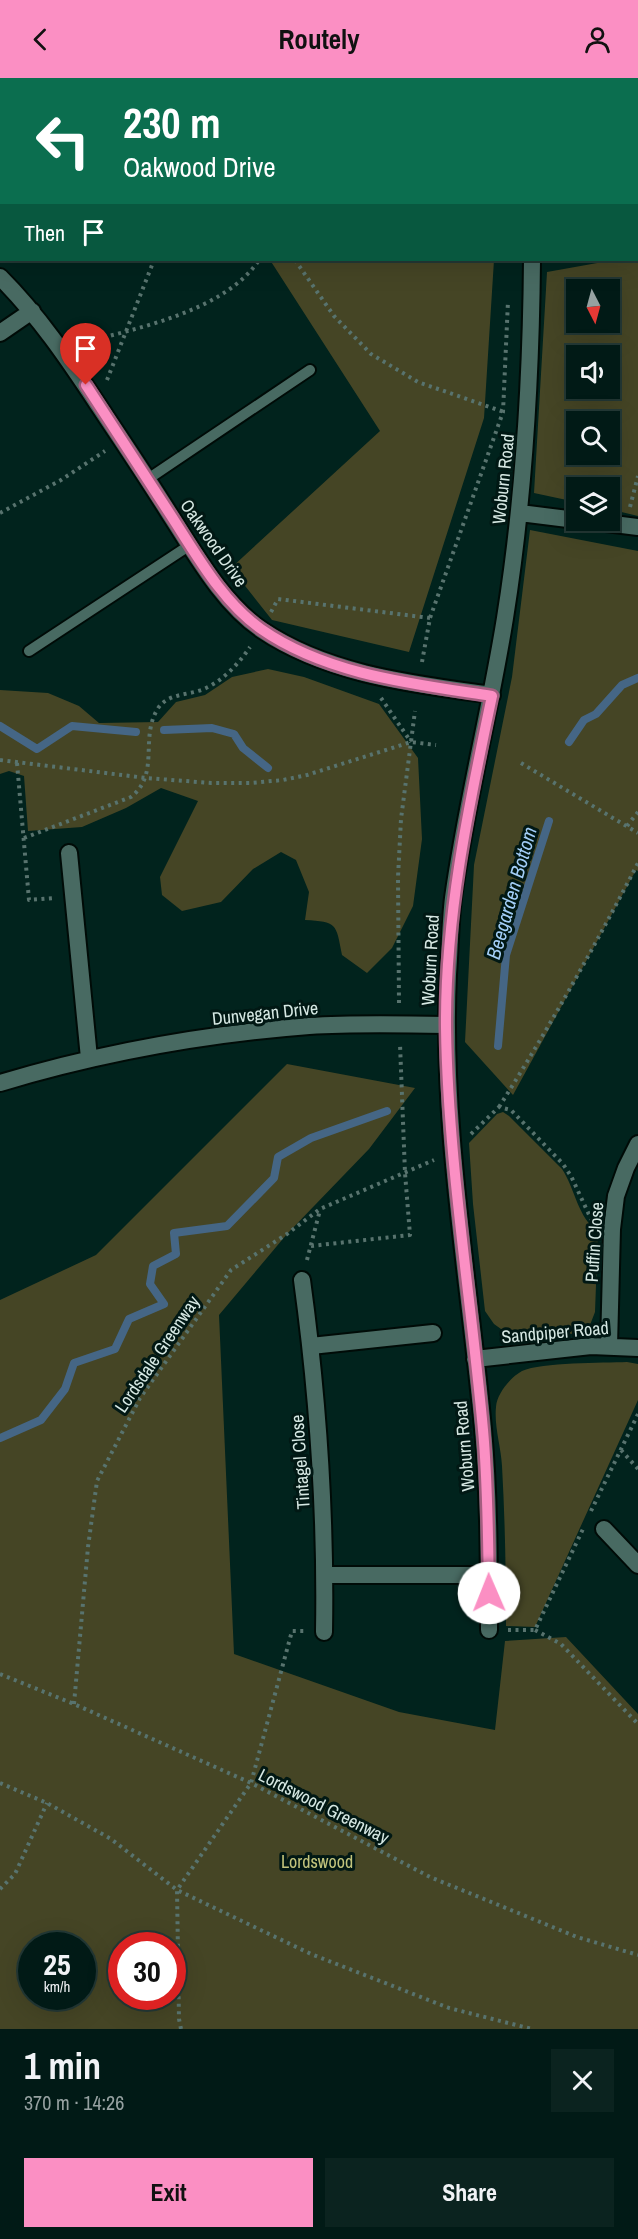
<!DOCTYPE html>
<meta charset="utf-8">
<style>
:root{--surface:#011a16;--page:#0b231f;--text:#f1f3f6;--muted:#96a1a1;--line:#233835;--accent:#fb8fc3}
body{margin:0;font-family:"Archivo Narrow",sans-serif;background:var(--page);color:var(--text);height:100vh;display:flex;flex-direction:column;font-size:22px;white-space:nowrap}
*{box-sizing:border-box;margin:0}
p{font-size:20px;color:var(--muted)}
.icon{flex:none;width:33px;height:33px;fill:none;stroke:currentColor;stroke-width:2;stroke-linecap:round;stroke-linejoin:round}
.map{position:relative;height:1951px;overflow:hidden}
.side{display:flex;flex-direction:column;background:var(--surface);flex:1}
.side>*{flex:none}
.banner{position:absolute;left:0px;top:0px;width:639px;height:183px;box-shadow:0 6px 24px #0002,0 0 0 2px var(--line);background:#0b6e4f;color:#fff;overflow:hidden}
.needle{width:39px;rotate:174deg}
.controls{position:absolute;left:566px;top:201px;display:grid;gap:12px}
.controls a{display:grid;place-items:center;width:54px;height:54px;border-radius:0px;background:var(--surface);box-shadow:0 6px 24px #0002,0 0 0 2px var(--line);font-size:30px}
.speed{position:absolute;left:18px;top:1854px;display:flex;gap:12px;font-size:30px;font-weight:700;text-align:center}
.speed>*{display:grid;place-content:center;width:78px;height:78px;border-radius:50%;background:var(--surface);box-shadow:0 6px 24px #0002,0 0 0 2px var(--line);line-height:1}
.speed small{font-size:15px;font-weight:400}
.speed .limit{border:9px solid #d22;background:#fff;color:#111}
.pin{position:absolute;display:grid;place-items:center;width:51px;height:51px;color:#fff;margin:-62px -26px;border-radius:50% 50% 50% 0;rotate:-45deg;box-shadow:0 0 6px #0007}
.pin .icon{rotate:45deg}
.me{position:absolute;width:66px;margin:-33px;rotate:359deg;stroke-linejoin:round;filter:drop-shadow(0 0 4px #0008)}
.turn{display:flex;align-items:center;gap:21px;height:126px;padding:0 24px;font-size:27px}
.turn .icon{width:78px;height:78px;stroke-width:2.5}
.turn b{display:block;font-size:42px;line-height:51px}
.then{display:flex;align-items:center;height:57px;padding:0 24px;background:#0003;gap:12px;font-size:22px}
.round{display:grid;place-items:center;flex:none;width:63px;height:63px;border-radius:0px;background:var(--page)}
.summary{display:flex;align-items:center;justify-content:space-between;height:102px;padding:0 24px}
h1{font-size:36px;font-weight:700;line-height:45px}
.primary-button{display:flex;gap:12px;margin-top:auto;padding:12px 24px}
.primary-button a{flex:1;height:69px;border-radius:0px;background:var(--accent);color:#111;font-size:24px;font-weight:700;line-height:69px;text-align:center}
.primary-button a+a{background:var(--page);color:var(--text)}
header{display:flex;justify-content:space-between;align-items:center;height:78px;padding:0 24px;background:var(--accent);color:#111;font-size:27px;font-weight:700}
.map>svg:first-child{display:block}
.green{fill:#454525;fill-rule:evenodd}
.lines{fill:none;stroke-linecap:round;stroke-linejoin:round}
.stream{stroke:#456685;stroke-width:8}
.service-casing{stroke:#000b07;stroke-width:14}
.minor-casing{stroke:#000b07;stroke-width:20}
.path{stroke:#58736e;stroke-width:4;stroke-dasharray:3 4.5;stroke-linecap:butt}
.service{stroke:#486a62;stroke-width:10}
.minor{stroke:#486a62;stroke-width:16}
.route-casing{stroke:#a35d7f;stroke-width:15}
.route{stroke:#fb8fc3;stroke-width:10}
.labels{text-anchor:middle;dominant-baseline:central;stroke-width:6;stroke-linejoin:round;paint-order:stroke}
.street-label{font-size:18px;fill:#d6e8e3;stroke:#011814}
.park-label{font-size:18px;fill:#c2c47c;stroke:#011814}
.water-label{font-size:20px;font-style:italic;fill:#a3cef7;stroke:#011814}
</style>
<header><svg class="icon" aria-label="back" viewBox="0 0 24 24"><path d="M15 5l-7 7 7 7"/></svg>Routely<svg class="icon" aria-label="person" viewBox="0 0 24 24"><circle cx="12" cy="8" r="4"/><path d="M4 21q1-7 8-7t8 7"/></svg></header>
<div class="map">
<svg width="638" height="1951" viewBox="0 0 638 1951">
<rect width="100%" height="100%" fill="#01231d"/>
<!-- green -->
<path class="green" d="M116 0H278L280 1 119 2Z
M638 177V438L609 431V410H576V424L534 415 547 194 614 182H638ZM576 212H609V244H576ZM576 278H609V310H576ZM576 344H609V376H576Z
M270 182H494L484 340 409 574 272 542 231 490 380 353Z
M530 452 638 473V793L636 792 513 1017 465 964 474 787 512 599Z
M268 591 304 599 379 626 418 680 422 761 413 828 392 870 367 895 342 877C336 845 337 844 305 842L309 814 296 782 281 774 253 791 221 824 182 833 162 817 160 799 198 723 161 710 126 730 82 749 28 753 24 698 9 693 0 696V612L48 615 79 628 99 645 158 644 176 624 205 617 232 599Z
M287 986 415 1010 369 1071 287 1156 219 1237 234 1576 399 1634 495 1652 505 1563 566 1559 638 1636V1951H0V1222L96 1177ZM32 1868H82V1918H32ZM122 1868H172V1918H122Z
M503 1034 509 1038 562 1091C575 1110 578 1141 598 1153L595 1234 590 1247 579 1255 525 1261 508 1256 494 1246 485 1233 473 1126 469 1065 497 1036Z
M627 1284 638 1286V1322L535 1549 506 1548C506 1495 505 1441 502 1388 501 1369 494 1348 496 1329 497 1315 511 1299 522 1293 542 1284 603 1285 627 1284Z"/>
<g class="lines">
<!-- stream -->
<path class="stream" d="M0 648 37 671 72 648 136 654
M164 652 212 650 234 656 243 670 268 690
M569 664 584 642 596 636 622 607 638 600
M498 968 506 877 549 743
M0 1360 41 1342 65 1311 74 1285 115 1271 129 1241 164 1226 150 1206 153 1188 176 1176 174 1155 227 1148 274 1100 278 1079 311 1060 387 1033"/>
<defs>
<path id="service" d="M0 176 2 174
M148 401 310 292
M29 573 190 467"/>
<path id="minor" d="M536 2V0
M0 199C38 237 68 281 97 325 121 361 146 398 169 435 195 475 222 525 262 552 329 597 414 606 492 617
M0 255 32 233
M520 435 576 442
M582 442 638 449
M69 775 89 980
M0 1005C100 975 205 956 309 948 354 945 401 946 446 947
M302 1202C318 1319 326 1436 324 1554
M311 1268 433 1255
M609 1268 612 1151 616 1118 626 1090 638 1066
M475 1281 591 1268 638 1270
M604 1451 638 1487
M325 1497H489
M489 1552C489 1485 489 1418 483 1351 469 1200 441 1048 448 896 450 871 450 845 453 820 466 726 490 634 505 540 524 421 531 302 532 182"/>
</defs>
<!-- service casing -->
<use href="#service" class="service-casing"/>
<!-- minor casing -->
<use href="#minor" class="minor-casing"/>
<!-- path -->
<path class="path" d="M132 0 134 2
M295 182 334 238 371 276 418 304 504 334
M82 265C138 250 225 233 259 182
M107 302 154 182
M630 429 638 398
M0 435 61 402 105 373
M271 534 278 521 430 540
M422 584 430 540 503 334 508 223
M381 620 411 664
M0 682 146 700 211 705H251L283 702 307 697 411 664 436 667
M17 685 29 822 54 820
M521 685 638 755
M627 748 638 734
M24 760 131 719C160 696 140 661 157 632 167 614 190 618 206 610 225 601 239 585 250 569
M399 925 398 799 401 741 415 633
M499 1029C549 950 595 868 638 785
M471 1056 499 1029 511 1032 563 1086 571 1098 592 1143
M311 1168 410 1157 405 1095 400 966
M307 1182 320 1132
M621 1372 638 1391
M591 1433 638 1336
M508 1552H535L583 1451
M535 1552 561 1566 638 1646
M0 1596 74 1626 251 1705 430 1799 577 1859 638 1877
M74 1626 88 1469 97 1403 140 1320 231 1192 287 1156 320 1131 434 1082
M0 1705 47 1725 111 1761 177 1812 311 1876 449 1930 532 1951
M0 1811 15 1796 47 1725
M181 1951 179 1941 177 1812 251 1705 292 1553H305"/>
<!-- service -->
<use href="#service" class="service"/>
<!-- minor -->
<use href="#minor" class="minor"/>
</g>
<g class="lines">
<defs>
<path id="route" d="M86 307C113 349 141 391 168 433 195 474 221 523 261 551 327 597 414 606 492 618 469 727 445 837 446 950 448 1084 471 1218 483 1352 488 1406 488 1461 489 1515"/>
</defs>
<!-- route casing -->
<use href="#route" class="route-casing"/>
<!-- route -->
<use href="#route" class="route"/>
</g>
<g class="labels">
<!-- street labels -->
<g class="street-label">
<text transform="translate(503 401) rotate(-84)">Woburn Road</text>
<text transform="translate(214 465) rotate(55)">Oakwood Drive</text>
<text transform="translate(430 882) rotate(-87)">Woburn Road</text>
<text transform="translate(265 935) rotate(-6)">Dunvegan Drive</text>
<text transform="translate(594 1164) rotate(-86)">Puffin Close</text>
<text transform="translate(555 1254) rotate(-5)">Sandpiper Road</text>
<text transform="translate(157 1276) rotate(-56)">Lordsdale Greenway</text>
<text transform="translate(464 1368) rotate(-95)">Woburn Road</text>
<text transform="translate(300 1384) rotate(-94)">Tintagel Close</text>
<text transform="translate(324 1728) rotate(27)">Lordswood Greenway</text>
</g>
<!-- park labels -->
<g class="park-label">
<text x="317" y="1783">Lordswood</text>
</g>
<!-- water labels -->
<g class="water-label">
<text transform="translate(511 815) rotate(-74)">Beegarden Bottom</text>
</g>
</g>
</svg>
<div class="controls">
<a><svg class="needle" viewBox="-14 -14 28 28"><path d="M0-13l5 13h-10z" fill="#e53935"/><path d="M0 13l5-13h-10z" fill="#96a1a1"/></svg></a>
<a><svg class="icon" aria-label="sound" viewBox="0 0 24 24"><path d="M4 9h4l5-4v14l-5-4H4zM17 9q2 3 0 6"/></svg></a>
<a><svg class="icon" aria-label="search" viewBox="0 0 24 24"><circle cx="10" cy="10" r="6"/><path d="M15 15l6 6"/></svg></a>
<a><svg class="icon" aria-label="layers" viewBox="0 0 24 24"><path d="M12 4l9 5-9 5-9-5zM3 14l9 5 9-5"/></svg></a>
</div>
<div class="speed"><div>25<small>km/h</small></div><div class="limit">30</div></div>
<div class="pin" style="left:86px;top:307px;background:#d93025"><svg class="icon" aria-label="arrive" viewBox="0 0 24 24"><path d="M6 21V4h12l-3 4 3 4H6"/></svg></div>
<svg class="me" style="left:489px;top:1515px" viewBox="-20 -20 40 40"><circle r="19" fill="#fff"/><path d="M0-13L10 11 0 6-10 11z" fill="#fb8fc3"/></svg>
<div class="banner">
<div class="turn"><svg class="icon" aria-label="left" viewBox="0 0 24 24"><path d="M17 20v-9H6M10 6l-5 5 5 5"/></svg><div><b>230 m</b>Oakwood Drive</div></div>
<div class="then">Then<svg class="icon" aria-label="arrive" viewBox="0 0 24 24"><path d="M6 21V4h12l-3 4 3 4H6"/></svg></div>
</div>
</div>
<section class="side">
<div class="summary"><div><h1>1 min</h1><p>370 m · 14:26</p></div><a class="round"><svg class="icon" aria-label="close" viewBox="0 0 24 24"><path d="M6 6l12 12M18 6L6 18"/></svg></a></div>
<div class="primary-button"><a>Exit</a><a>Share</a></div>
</section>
